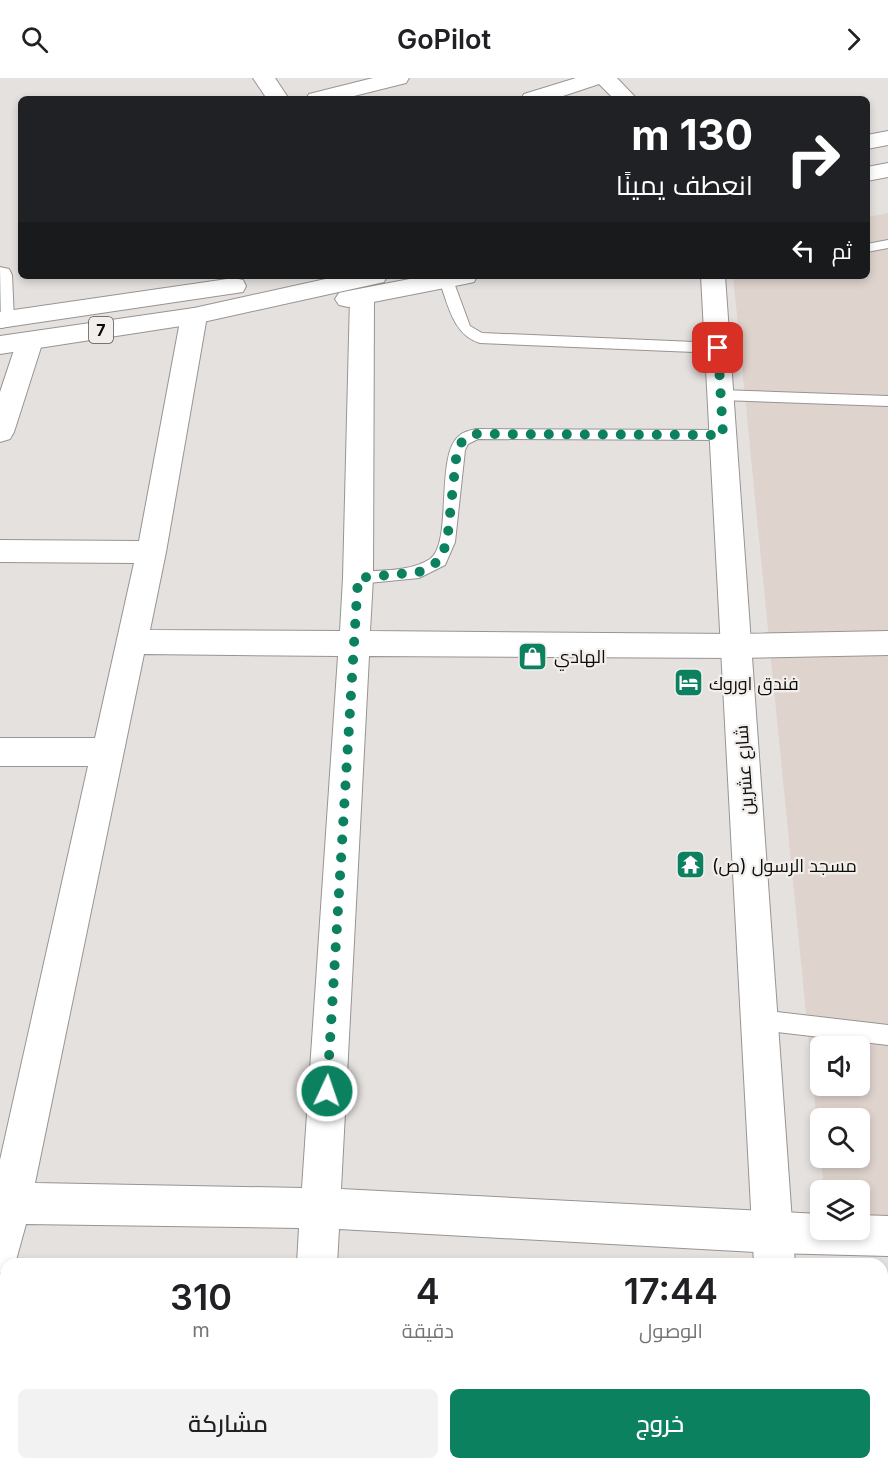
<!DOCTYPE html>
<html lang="ar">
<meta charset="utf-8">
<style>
:root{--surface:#fff;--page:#f2f2f2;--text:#202124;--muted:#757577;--accent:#0c8160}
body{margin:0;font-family:Inter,Cairo,sans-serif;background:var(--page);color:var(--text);direction:rtl;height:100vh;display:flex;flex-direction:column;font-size:22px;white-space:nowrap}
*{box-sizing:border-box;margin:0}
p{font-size:20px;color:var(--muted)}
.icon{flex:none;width:33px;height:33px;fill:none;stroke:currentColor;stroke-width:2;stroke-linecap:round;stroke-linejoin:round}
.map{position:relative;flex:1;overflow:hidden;direction:ltr}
.drawer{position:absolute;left:0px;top:1180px;width:888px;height:212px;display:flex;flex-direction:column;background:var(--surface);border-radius:18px 18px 0 0;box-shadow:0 3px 9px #0003;direction:rtl}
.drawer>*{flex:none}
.top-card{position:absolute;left:18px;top:18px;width:852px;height:183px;border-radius:9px;box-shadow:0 3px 9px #0003;direction:rtl;background:#202124;color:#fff;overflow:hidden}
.tools{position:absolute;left:810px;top:958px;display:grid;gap:12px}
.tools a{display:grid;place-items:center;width:60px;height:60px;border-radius:9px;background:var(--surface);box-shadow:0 3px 9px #0003;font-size:30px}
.pin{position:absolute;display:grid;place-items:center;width:51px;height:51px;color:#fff;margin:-26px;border-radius:12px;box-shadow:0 3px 9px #0006}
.me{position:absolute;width:66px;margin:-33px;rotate:3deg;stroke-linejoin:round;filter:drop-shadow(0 0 4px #0008)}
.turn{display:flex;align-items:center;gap:21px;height:126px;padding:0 18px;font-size:27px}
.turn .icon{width:78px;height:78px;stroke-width:2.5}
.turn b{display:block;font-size:42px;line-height:51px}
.then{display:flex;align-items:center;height:57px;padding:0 18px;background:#0003;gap:12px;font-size:22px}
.eta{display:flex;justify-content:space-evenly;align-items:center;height:102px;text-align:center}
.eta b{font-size:36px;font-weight:600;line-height:42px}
.primary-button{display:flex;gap:12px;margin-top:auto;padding:12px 18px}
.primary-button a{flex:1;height:69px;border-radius:9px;background:var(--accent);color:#fff;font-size:24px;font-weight:600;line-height:69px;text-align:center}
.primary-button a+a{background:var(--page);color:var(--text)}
header{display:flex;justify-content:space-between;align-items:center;height:78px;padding:0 18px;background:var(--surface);font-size:27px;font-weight:600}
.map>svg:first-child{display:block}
.built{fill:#dfd3cd;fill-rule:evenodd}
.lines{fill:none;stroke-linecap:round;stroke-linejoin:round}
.lane-casing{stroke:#989492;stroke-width:2}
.street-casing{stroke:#989492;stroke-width:2}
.secondary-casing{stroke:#989492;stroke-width:2}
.highway-casing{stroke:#989492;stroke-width:2}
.lane{fill:#fff;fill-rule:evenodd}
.street{fill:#fff;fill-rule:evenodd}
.secondary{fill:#fff;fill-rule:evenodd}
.highway{fill:#fff;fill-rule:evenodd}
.route{stroke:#0c8160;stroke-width:10;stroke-dasharray:0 18}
.labels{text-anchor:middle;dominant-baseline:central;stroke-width:4.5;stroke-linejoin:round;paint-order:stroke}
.shield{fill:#f2eeec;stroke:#52504e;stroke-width:1.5}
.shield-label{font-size:16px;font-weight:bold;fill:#0d0c0b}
.poi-label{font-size:18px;fill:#0d0c0b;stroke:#f2eeec;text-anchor:start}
.street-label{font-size:18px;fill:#0d0c0b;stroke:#f2eeec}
</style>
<header><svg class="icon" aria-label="forward" viewBox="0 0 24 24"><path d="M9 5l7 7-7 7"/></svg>GoPilot<svg class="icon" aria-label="search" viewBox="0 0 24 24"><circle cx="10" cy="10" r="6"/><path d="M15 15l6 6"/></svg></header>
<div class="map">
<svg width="888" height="1391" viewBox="0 0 888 1391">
<rect width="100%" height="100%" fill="#e5e1df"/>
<!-- built -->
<path class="built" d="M888 135V1158L860 1152V1113H824L821 1080H860V1041H820V1076L733 198H867V139ZM820 969H860V1008H820Z"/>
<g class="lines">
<defs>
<path id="lane" d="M888 162V170L867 174V166Z
M447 198 453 202 470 248 482 255 718 265 725 270 718 275 480 265C453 257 448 226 439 202L441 199Z
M720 312 888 318V328L720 322 713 317Z
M476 351 723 352 730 357 723 362 478 361 468 366 465 372 455 464 445 487 419 500 358 506 352 504 350 500 352 496 358 494C381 492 410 494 430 481 453 465 435 376 459 358 463 354 471 352 476 351Z
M760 932 888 947V967L760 952 753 949 750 942 753 935Z"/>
<path id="street" d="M253 0H275L289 21H267Z
M373 0H409L406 5 342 21H306L309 16Z
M576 0H617L637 21H614L599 6 554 21H521L524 16Z
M0 189 9 191 12 197 14 242 10 248 1 250Z
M362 211 371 213 374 219 373 500 370 553 736 556 888 553V577L736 580 369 578 341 1111 820 1136V1152H860V1137L888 1138V1178L773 1175 339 1151 337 1186H297L299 1150 26 1146 15 1186H6V1192L0 1195V1082L88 688H0V660H95L134 485 0 484V462L139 463 181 238 185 232 194 230 203 232 207 238 166 474 150 552 340 553 343 500 350 219 353 213ZM144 576 338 578 302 1110 35 1105Z
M30 254 39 257 43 263 14 354 10 361 0 364V314L17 263 21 257Z
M284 1386H328L327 1391H283Z"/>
<path id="secondary" d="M701 198H725L795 1186H754Z
M766 1386H810V1391H766Z"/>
<path id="highway" d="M888 53V67L867 71V57Z
M888 85V99L867 103V89Z
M339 198H387L384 204 375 206 194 246 0 276V258L194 230Z
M425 198H477L474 204 465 206 348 229 339 227 335 221 339 215 348 213Z
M234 200 243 202 246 208 243 214 0 250V234Z"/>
</defs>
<!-- lane casing -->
<use href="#lane" class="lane-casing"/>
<!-- street casing -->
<use href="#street" class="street-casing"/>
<!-- secondary casing -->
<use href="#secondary" class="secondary-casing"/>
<!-- highway casing -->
<use href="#highway" class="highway-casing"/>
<!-- lane -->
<use href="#lane" class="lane"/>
<!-- street -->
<use href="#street" class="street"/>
<!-- secondary -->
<use href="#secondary" class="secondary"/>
<!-- highway -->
<use href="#highway" class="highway"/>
</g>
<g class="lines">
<!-- route -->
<path class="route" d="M327 1013 358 500 419 494 439 483 447 464 457 372 463 362 476 356 723 357 718 270"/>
</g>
<!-- icons -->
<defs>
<symbol id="shop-square" viewBox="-11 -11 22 22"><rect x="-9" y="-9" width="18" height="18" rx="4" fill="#0c8160" stroke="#f2eeec"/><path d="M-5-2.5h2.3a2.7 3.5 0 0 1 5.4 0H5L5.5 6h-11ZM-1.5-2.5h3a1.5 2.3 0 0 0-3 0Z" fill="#fff"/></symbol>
<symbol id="hotel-square" viewBox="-11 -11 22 22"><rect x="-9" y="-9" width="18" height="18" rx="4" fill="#0c8160" stroke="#f2eeec"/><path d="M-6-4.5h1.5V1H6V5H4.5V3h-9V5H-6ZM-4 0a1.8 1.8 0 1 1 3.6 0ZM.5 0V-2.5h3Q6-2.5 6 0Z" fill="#fff"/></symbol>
<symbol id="temple-square" viewBox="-11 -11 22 22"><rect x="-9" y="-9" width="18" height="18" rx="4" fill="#0c8160" stroke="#f2eeec"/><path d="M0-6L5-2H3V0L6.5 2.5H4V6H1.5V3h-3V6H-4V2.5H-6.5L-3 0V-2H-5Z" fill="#fff"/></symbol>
</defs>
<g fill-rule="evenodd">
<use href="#shop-square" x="516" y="562" width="33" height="33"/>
<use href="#hotel-square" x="672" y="588" width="33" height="33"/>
<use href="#temple-square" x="674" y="770" width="33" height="33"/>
</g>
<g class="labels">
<!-- shield labels -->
<rect class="shield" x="89" y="239" width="24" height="26" rx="4.5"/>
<g class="shield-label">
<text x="101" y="252">7</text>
</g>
<!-- poi labels -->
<g class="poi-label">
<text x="554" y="578">الهادي</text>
<text x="709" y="605">فندق اوروك</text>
<text x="712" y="787">مسجد الرسول (ص)</text>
</g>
<!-- street labels -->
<g class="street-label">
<text transform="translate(744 692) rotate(-94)">شارع عشرين</text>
</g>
</g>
</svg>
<div class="tools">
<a><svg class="icon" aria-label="sound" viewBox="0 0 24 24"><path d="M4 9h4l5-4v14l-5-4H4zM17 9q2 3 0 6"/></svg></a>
<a><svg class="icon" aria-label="search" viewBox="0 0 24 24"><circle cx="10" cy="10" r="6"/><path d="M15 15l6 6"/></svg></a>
<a><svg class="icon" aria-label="layers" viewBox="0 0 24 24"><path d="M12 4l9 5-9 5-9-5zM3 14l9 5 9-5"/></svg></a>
</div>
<div class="pin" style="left:718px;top:270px;background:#d93025"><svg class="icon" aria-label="arrive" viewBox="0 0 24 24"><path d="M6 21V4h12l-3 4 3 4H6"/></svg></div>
<svg class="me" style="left:327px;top:1013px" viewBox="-20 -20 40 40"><circle r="17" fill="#0c8160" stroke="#fff" stroke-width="3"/><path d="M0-11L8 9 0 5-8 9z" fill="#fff"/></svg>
<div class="top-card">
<div class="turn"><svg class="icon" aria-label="right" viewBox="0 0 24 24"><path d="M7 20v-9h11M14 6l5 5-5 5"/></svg><div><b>130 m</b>انعطف يمينًا</div></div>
<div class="then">ثم<svg class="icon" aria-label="left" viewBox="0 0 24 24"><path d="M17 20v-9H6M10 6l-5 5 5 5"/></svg></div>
</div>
<section class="drawer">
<div class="eta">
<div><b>17:44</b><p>الوصول</p></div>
<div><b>4</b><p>دقيقة</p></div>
<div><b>310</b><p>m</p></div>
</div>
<div class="primary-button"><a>خروج</a><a>مشاركة</a></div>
</section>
</div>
